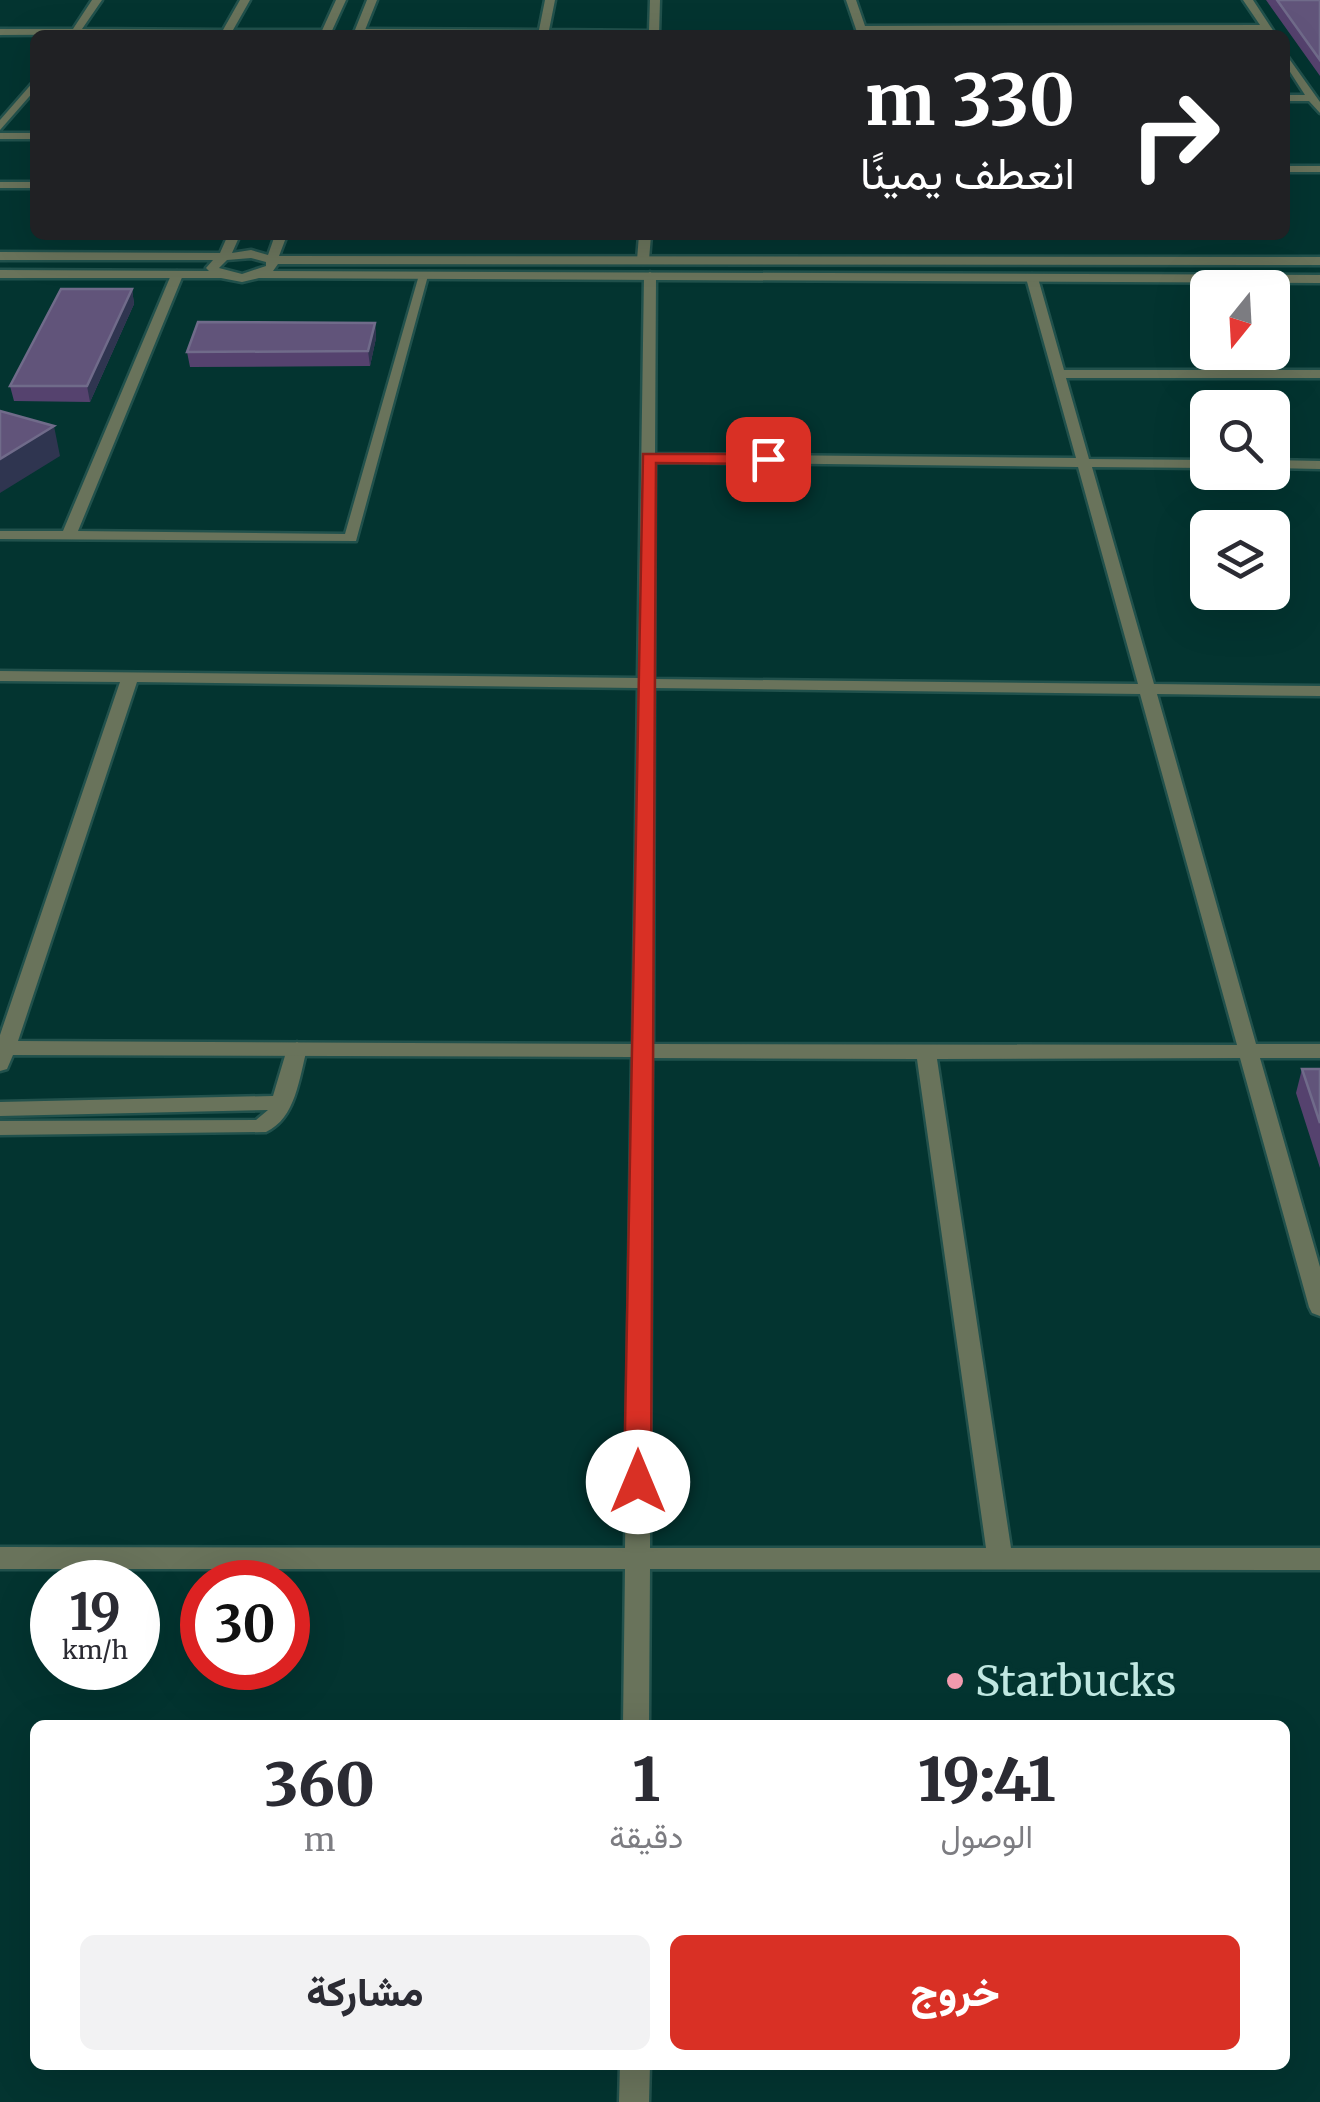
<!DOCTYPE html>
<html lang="ar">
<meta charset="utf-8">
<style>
:root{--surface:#fff;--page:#f2f2f3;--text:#2b2b33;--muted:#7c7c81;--accent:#d93025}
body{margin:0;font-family:Merriweather,Vazirmatn,serif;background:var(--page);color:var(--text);direction:rtl;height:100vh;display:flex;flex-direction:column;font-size:38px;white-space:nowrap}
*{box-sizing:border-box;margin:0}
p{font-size:32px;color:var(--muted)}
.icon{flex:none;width:55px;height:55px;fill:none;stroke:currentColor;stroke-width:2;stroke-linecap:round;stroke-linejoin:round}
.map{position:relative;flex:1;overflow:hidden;direction:ltr}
.details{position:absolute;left:30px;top:1720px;width:1260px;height:350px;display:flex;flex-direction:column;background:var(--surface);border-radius:15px;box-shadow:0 10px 40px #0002;direction:rtl}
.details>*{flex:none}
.hud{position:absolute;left:30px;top:30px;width:1260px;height:210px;border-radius:15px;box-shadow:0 10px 40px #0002;direction:rtl;background:#202124;color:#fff;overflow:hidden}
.needle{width:65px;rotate:198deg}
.fabs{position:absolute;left:1190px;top:270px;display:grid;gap:20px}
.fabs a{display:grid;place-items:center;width:100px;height:100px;border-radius:15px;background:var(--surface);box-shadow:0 10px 40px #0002;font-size:50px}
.speed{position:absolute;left:30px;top:1560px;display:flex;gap:20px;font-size:50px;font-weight:700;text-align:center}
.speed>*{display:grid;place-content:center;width:130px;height:130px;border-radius:50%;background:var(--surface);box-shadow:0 10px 40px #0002;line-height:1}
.speed small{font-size:25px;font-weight:400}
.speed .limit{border:15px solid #d22;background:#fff;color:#111}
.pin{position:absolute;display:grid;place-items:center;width:85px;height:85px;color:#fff;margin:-42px;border-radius:20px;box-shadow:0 5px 15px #0006}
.me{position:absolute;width:110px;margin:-55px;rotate:0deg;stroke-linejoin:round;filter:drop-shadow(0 0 8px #0008)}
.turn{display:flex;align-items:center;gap:35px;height:210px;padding:0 50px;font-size:45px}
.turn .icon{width:130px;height:130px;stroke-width:2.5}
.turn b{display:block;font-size:70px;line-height:85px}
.eta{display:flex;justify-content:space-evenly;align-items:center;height:170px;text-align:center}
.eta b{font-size:60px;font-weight:800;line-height:70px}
.primary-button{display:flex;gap:20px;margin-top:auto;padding:20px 50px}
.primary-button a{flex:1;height:115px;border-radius:15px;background:var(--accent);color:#fff;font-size:40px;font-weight:800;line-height:115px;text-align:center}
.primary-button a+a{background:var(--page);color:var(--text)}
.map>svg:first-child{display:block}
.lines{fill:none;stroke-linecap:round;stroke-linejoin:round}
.service-casing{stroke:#21514c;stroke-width:5}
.minor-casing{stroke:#21514c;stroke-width:5}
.tertiary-casing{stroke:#21514c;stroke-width:5}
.service{fill:#69735b;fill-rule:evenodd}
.minor{fill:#69735b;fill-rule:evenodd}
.tertiary{fill:#69735b;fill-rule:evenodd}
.wall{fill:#55426e}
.shaded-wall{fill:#2f3550}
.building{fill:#61547a;stroke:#706b8a;stroke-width:2.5}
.route{fill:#d93025;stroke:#8d1f18;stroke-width:2.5}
.poi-dot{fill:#f29aae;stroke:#033430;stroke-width:4}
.labels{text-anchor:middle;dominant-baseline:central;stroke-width:10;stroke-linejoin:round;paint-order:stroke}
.near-poi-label{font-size:42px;fill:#c1e8e2;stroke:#033430;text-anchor:start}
</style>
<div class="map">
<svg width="1320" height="2102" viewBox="0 0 1320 2102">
<rect width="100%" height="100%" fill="#033430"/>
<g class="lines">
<defs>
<path id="service" d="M297 1042 307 1049C299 1078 296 1118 266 1132L0 1135V1121L256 1120 268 1110 0 1116V1102L273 1096 287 1049Z"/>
<path id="minor" d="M92 0H102L82 29 223 30 240 0H250L233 30H326L331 33 0 35V29H73Z
M545 0H555L549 30 649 31 650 0H660L659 35H359L354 32 359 29 539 30Z
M846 0H856L865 26 1260 25 1243 0H1253L1276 35H1266L1264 31 867 32 868 35H858Z
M1285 53 1320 102V113L1309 101H1285V95H1305L1285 64Z
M35 80V90L0 130V120Z
M0 133H35V139H0Z
M1285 166H1320V172H1285Z
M0 182H35V188H0Z
M639 235H651L649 260 643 264 637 260Z
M177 271 183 275 78 531 345 534 419 275 429 272 356 541 0 539V531H63L171 275Z
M650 272 656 276 655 454 1076 458 1026 278 1032 274 1038 278 1064 370H1320V378H1066L1089 459 1208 460V468L1092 467 1154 684 1320 686V696L1157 694 1256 1044H1320V1058H1260L1320 1267V1316L1312 1313 1309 1307 1240 1058 937 1059 1011 1548H1320V1570L650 1569 649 1725H623L625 1569H0V1547L625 1548 632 1057 13 1055 7 1069 0 1071V1035L120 682 0 681V671L638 678 644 276ZM655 462 1078 467 1138 684 654 679ZM137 682 638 688 633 1044 18 1041ZM654 688 1140 694 1237 1045 653 1044ZM652 1058 917 1059 986 1548H650Z
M1272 460 1320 461V469L1272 468Z
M620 2065H650L649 2102H619Z"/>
<path id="tertiary" d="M336 0H346L330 35H320Z
M367 0H377L363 35H353Z
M228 235H240L232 253 251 250 268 255 275 235H287L279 256 1320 257V265L278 264 273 271 1320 275V283L259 278 242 282 221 278H0V270L209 271 206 268 213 260H0V252L220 253ZM251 258 266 262V266L242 274 219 268 227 260Z"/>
</defs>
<!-- service casing -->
<use href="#service" class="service-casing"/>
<!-- minor casing -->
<use href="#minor" class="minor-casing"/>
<!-- tertiary casing -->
<use href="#tertiary" class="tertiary-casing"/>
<!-- service -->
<use href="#service" class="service"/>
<!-- minor -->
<use href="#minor" class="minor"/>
<!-- tertiary -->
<use href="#tertiary" class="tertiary"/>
</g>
<!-- wall -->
<path class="wall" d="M1266 0H1320V76Z
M132 289 134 304 90 402 14 401 10 386Z
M375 323 376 338 370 366 190 367 187 352Z
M1302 1069H1320V1168L1296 1093Z"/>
<!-- shaded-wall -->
<path class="shaded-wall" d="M132 289 134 304 90 402 87 386Z
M375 323 376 338 370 366 368 351Z
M54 426 60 456 0 493V459Z"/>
<!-- building -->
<path class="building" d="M1277 0H1320V60Z
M61 289H132L87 386H10Z
M198 322 375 323 368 351 187 352Z
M0 411 54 426 0 459Z
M1302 1069H1320V1123Z"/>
<!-- route -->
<path class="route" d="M643 454H768L775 459 768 464 656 463 651 1482 647 1491 638 1494 628 1491 624 1482Z"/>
<!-- markers -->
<circle class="poi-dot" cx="955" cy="1681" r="10"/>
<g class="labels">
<!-- near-poi labels -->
<g class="near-poi-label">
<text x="975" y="1681">Starbucks</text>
</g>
</g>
</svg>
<div class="fabs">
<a><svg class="needle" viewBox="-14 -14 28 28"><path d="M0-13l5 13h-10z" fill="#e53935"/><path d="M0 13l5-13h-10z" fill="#7c7c81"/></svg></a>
<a><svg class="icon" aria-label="search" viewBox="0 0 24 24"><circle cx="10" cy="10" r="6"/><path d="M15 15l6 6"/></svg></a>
<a><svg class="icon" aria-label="layers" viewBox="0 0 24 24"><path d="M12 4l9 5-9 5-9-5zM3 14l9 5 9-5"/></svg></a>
</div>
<div class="speed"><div>19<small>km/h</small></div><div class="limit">30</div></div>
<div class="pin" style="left:768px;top:459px;background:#d93025"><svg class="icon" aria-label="arrive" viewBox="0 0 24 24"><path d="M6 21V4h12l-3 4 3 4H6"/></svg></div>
<svg class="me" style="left:638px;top:1482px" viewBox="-20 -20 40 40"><circle r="19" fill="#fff"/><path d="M0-13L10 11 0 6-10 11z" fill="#d93025"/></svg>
<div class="hud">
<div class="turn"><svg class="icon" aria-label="right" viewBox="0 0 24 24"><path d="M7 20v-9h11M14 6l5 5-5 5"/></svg><div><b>330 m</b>انعطف يمينًا</div></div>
</div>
<section class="details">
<div class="eta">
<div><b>19:41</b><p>الوصول</p></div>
<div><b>1</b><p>دقيقة</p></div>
<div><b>360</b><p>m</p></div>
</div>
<div class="primary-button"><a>خروج</a><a>مشاركة</a></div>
</section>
</div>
